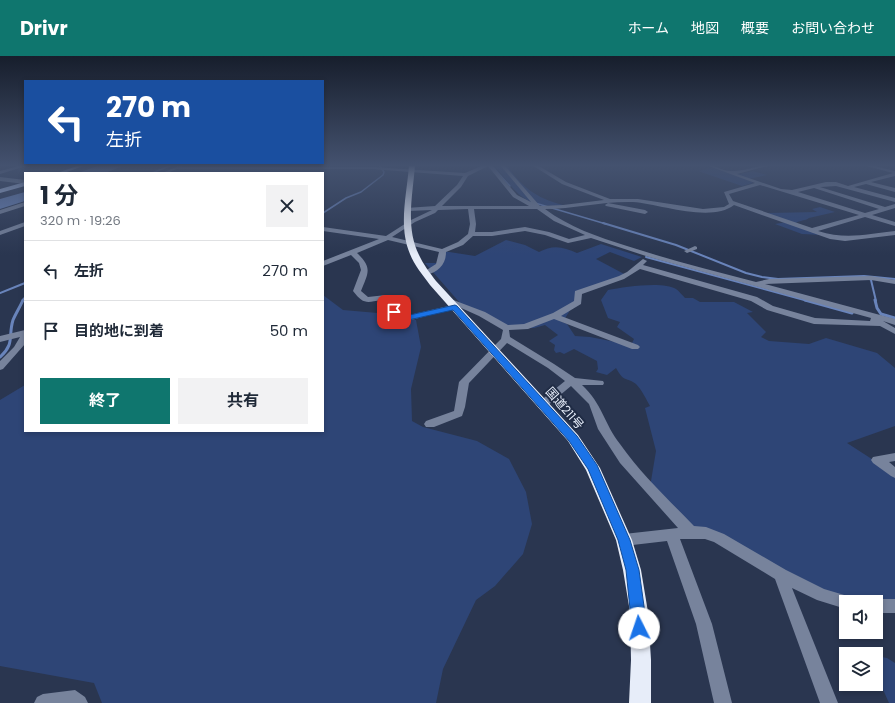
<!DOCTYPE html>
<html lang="ja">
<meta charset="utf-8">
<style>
:root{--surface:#fff;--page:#f2f2f3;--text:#1f2937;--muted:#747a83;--line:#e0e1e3;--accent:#0f766e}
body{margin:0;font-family:Poppins,"Noto Sans JP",sans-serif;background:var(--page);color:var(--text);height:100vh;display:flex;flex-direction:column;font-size:15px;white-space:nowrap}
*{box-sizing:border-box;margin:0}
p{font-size:13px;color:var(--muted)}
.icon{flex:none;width:22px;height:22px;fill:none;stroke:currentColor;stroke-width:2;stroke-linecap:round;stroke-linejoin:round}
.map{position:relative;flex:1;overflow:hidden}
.side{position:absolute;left:24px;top:116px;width:300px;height:260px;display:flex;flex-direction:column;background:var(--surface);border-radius:0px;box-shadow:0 2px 6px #0003}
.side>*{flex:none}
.top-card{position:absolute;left:24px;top:24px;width:300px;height:84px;border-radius:0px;box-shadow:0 2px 6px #0003;background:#1a4fa0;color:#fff;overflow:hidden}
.controls{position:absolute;left:839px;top:539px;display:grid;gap:8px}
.controls a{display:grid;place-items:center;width:44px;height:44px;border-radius:0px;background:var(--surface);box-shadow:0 2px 6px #0003;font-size:20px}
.pin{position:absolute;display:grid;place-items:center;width:34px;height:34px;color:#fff;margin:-17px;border-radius:8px;box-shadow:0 2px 6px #0006}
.me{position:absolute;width:44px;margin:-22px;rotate:356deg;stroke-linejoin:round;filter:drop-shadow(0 0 3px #0008)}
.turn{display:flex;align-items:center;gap:14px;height:84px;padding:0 16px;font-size:18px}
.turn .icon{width:52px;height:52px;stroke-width:2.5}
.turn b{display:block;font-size:28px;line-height:34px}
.round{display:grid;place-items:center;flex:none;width:42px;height:42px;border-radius:0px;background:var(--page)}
.summary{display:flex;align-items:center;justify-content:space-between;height:68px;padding:0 16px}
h1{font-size:24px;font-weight:700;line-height:30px}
.button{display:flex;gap:8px;margin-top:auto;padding:8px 16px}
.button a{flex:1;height:46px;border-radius:0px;background:var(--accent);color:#fff;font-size:16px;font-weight:700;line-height:46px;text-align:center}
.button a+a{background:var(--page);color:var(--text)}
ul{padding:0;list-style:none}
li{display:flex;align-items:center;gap:12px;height:60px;padding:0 16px;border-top:1px solid var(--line)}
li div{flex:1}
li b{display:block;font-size:15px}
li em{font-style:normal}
header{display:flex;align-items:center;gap:24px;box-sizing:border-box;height:56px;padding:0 20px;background:var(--accent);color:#fff}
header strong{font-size:19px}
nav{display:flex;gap:22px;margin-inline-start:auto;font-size:14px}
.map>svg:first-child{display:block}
.green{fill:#2e4576}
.water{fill:#6984bb}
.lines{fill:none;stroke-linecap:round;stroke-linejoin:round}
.stream-far2{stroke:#6984bb;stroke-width:1.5}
.stream-far1{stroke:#6984bb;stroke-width:2}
.stream{stroke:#6984bb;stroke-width:3}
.minor{fill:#77839c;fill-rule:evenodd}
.major{fill:#bbcff7;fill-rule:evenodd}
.highway{fill:#e7edf9;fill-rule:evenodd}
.route{fill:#1a73e8;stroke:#114b97}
.labels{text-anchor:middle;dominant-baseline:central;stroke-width:4;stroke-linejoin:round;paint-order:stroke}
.street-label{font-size:12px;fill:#e9f0fd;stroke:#202c45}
</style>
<header>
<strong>Drivr</strong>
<nav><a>ホーム</a><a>地図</a><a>概要</a><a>お問い合わせ</a></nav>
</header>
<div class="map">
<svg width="895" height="647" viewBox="0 0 895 647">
<rect width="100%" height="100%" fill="#2a3650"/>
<!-- green -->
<path class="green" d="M494 109H507C522 133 540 144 567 150 523 151 520 141 494 109Z
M713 112 735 119 753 115 767 119 748 123 753 127 742 130 698 115Z
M820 151 835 156 809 162C805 165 800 164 796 167L823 179 802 178 775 168 786 166 767 157 817 156 812 153Z
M506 184 525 189 539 196C553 188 564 191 577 197L601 188 642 201 634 205 610 196 596 203 626 219 582 235 564 264 560 265 567 268 575 280 590 281 631 289 634 283 617 271 620 266 608 262 601 244 608 234C624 231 663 225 676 233 679 235 682 239 685 242H693L700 246H734L753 256 747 257 766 276 761 281 769 285 809 288 826 282 877 297 895 312V370L847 387 895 418V550L876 546H846L719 482 691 476 650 431 656 395 645 352 650 350C646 343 642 334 636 328 626 320 625 328 616 312L607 319 596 316 598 313 597 305 574 293 564 298 560 296 556 297 554 294 555 289 549 285 558 279 545 269 534 272H518L498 267 460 247 425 207H441L443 195 475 200Z
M323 239 343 254 389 258 416 264 421 291 411 333 412 365 423 371 477 385 509 403 526 436 532 468 523 498 495 530 476 544 443 613 436 647H102L94 627 0 610V344L25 329V375H323Z
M876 600 887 602 895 607V647H889L876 618Z"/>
<!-- water -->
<path class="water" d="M100 109H125L105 117H78Z
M25 136V145L0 153V143Z"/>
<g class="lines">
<!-- stream-far2 -->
<path class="stream-far2" d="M491 109 510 130
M152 117 172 109
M535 147 606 168
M323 157 346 142 361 136 383 119 384 116 379 109"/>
<!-- stream-far1 -->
<path class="stream-far1" d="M603 167 676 189 746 217 762 221 778 223 864 220 895 223
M646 201 808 245
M868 222 871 224 876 245
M0 237 25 227
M23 245 25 241"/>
<!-- stream -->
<path class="stream" d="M805 244 852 257
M875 244 877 252 881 258 895 262
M0 301C15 288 8 280 13 264 16 257 20 251 23 244"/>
<!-- minor -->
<path class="minor" d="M23 109H29L0 118V115Z
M181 109 182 111H372L465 117 484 109H491L517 139 531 146 500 109H504L540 150 563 149 604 144 562 128 532 109H537L566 126 610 143H638L703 153 724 151 729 148 724 136 755 127 706 109C715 109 724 116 733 115 746 115 758 109 771 109L737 118 781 133 792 134 826 126H836L848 130 893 117 863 109H870L895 115V120L871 126 895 132V136L866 128 854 131 895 142V146L836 130 820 131 885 151 895 148V152L872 159 895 166V170L865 161 818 175C846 184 867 178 895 175V179L845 185 830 183 734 149C711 167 660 148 633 146 603 145 574 153 545 153 569 171 598 181 627 190 670 204 713 215 756 226L769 223 871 220 895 224V228L871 224 765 228 895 263V269L883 265 895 272V278L880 270 814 268 767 254 751 245 640 213 624 223 582 238 581 248 561 260 638 289 640 291 638 293H632L554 263 528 273 509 274 510 281 554 308 575 322 603 325 604 327 603 329H582C602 347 604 368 620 388 641 418 669 444 694 470L706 471 724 478 786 514 824 533 851 541 854 546H846V553L817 544 792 532 838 647H820L775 523 714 486 705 483H680L712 568 732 647H714L696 568 667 485 624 490 619 488 617 484 619 480 624 478 678 472 620 407 598 373 589 348 571 330 547 350H539L538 348 539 346 565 325 548 312 507 287 469 327 465 351 462 360 434 371H426L424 368 426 365 454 355 459 326 501 283 503 274 479 260 459 251 404 266 391 258 381 244C366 247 363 248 353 235L361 214 359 207 351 199 323 210V205L379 183 323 175V171L386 180 411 164 432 154 408 155 405 153 406 152 435 150 457 129 463 120 372 113H176L168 117H162ZM488 110 513 141 529 150H442L461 131 468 120ZM760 129 859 159 812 172 733 145 729 138ZM814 132 879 153 865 157 798 136ZM468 153 470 168 468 178 458 186 442 193 392 181 415 166 435 157 438 154ZM474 153H537L554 165 585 179 569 183 549 176 525 171 492 176H475L476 168ZM525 175 545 179 568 187 591 182 649 201 871 262 870 265 815 262 773 250 757 241 643 209 647 205 643 203 627 216 619 220 575 235 574 245 553 257 524 268 508 269 485 256 448 242 444 244 453 249 405 260 397 254 386 239 368 241 361 235C368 217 373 212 357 197L388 184 439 196 436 208 422 217 426 219C438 216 446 209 446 196L463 189 473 180H492Z
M0 121 25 124V128L0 125Z
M25 146V150L0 158V154Z
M608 147 645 154 648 156 645 158 606 150 605 149Z
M25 166V170L0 179V175Z
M695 190 697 191V193L687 197 684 195Z
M25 274V288L3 313 0 314V305L14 291 20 281 0 286V280Z
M895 397V405L889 406 895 411V422L891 420 873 407 871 404 873 401Z
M876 543H895V557H876V546H870Z
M75 634 85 641 88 647H34L37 641 43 638Z"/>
<!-- major -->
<path class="major" d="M80 109H86L64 117H57Z
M25 126V130L0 137V133Z"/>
<!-- highway -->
<path class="highway" d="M409 109H415C413 138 405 171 419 199 423 208 430 217 436 225L578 379 600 412 632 484 641 514 648 556 651 604V647H629L631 604 630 556 623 514 616 484 586 414 568 385 430 229C423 219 414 209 410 198 398 170 407 138 409 109Z"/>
</g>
<!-- sky -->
<linearGradient id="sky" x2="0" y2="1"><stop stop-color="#171e2c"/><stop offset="0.55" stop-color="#44526f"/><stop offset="1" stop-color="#44526f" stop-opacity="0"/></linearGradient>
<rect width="895" height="199" fill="url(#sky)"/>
<!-- route -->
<path class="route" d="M455 249 457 250 577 380 597 409 630 484 639 514 647 572 645 577 639 580 634 577 632 572 626 514 618 484 588 413 569 385 453 254 404 265 390 256 391 255H397L405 260Z"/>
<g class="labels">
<!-- street labels -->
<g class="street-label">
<text transform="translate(565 352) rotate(49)">国道211号</text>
</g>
</g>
</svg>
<div class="controls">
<a><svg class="icon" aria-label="sound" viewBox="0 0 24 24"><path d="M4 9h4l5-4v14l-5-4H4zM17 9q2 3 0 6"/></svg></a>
<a><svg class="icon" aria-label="layers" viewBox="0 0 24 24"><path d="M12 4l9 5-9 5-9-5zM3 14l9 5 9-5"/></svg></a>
</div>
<div class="pin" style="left:394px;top:256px;background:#d93025"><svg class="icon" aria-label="arrive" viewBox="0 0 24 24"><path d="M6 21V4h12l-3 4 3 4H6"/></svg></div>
<svg class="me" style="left:639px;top:572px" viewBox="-20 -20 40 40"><circle r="19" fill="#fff"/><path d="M0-13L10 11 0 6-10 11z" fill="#1a73e8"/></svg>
<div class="top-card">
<div class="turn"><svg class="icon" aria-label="left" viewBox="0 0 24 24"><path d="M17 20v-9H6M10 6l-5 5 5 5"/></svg><div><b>270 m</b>左折</div></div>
</div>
<section class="side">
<div class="summary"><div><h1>1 分</h1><p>320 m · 19:26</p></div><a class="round"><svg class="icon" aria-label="close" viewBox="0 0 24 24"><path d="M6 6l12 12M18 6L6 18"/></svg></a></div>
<ul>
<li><svg class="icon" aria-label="left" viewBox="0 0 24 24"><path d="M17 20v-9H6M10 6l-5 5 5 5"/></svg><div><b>左折</b></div><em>270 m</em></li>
<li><svg class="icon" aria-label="arrive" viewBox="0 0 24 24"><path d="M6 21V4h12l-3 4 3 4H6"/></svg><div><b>目的地に到着</b></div><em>50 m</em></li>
</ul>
<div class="button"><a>終了</a><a>共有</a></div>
</section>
</div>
